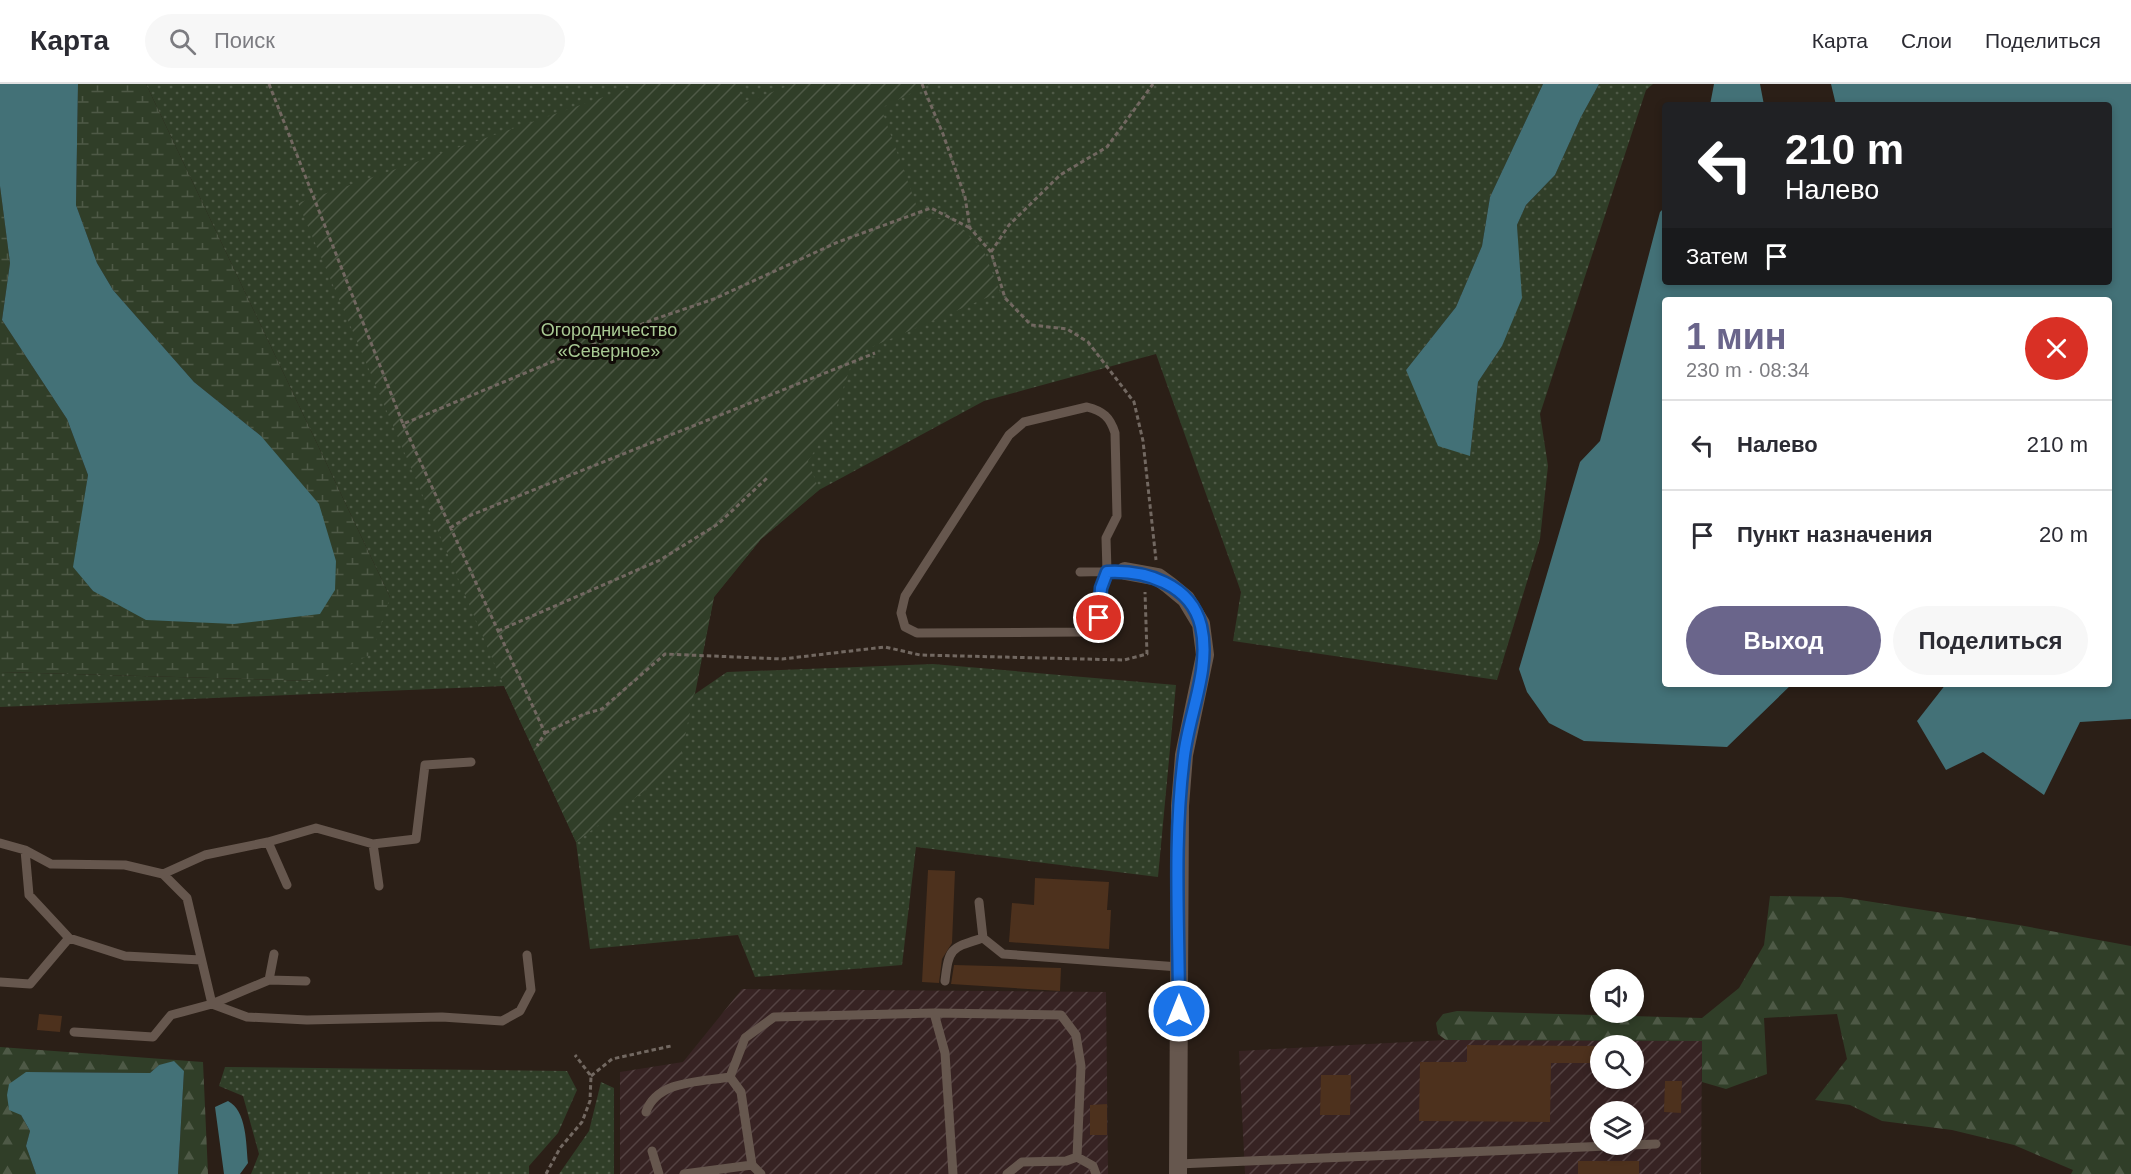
<!DOCTYPE html>
<html lang="ru">
<meta charset="utf-8">
<style>
:root{--surface:#fff;--page:#f7f7f7;--text:#2b2b33;--muted:#7c7c81;--line:#e1e1e2;--accent:#6a658b}
body{margin:0;font-family:Arial,sans-serif;background:var(--page);color:var(--text);height:100vh;display:flex;flex-direction:column;font-size:22px;white-space:nowrap}
*{box-sizing:border-box;margin:0}
p{font-size:20px;color:var(--muted)}
.icon{flex:none;width:33px;height:33px;fill:none;stroke:currentColor;stroke-width:2;stroke-linecap:round;stroke-linejoin:round}
.map{position:relative;flex:1;overflow:hidden}
.drawer{position:absolute;left:1662px;top:213px;width:450px;height:390px;display:flex;flex-direction:column;background:var(--surface);border-radius:6px;box-shadow:0 3px 9px #0003}
.drawer>*{flex:none}
.top-card{position:absolute;left:1662px;top:18px;width:450px;height:183px;border-radius:6px;box-shadow:0 3px 9px #0003;background:#202124;color:#fff;overflow:hidden}
.fabs{position:absolute;left:1590px;top:885px;display:grid;gap:12px}
.fabs a{display:grid;place-items:center;width:54px;height:54px;border-radius:50%;background:var(--surface);box-shadow:0 3px 9px #0003;font-size:30px}
.pin{position:absolute;display:grid;place-items:center;width:51px;height:51px;color:#fff;margin:-26px;border:3px solid #fff;border-radius:50%;box-shadow:0 2px 6px #0007}
.me{position:absolute;width:66px;margin:-33px;rotate:0deg;stroke-linejoin:round;filter:drop-shadow(0 0 4px #0008)}
.turn{display:flex;align-items:center;gap:21px;height:126px;padding:0 24px;font-size:27px}
.turn .icon{width:78px;height:78px;stroke-width:2.5}
.turn b{display:block;font-size:42px;line-height:51px}
.then{display:flex;align-items:center;height:57px;padding:0 24px;background:#0003;gap:12px;font-size:22px}
.round{display:grid;place-items:center;flex:none;width:63px;height:63px;border-radius:32px;background:var(--page)}
.summary{display:flex;align-items:center;justify-content:space-between;height:102px;padding:0 24px}
h1{font-size:36px;font-weight:600;line-height:45px;color:var(--accent)}
.button{display:flex;gap:12px;margin-top:auto;padding:12px 24px}
.button a{flex:1;height:69px;border-radius:36px;background:var(--accent);color:#fff;font-size:24px;font-weight:600;line-height:69px;text-align:center}
.button a+a{background:var(--page);color:var(--text)}
ul{padding:0;list-style:none}
li{display:flex;align-items:center;gap:18px;height:90px;padding:0 24px;border-top:2px solid var(--line)}
li div{flex:1}
li b{display:block;font-size:22px}
li em{font-style:normal}
header{display:flex;align-items:center;gap:36px;box-sizing:border-box;height:84px;padding:0 30px;background:var(--surface);border-bottom:2px solid var(--line)}
header strong{font-size:28px}
nav{display:flex;gap:33px;margin-inline-start:auto;font-size:21px}
.search{width:420px;height:54px;background:var(--page);display:flex;align-items:center;gap:15px;box-sizing:border-box;padding:0 21px;border-radius:33px;color:var(--muted);font-size:22px}
.map>svg:first-child{display:block}
.industrial{fill:url(#industrial-furrows);fill-rule:evenodd}
.grass{fill:url(#grass-dots)}
.forest{fill:url(#forest-firs)}
.wetland{fill:url(#wetland-marsh)}
.garden{fill:url(#garden-furrows)}
.water{fill:#437177}
.building{fill:#4d311d}
.lines{fill:none;stroke-linecap:round;stroke-linejoin:round}
.path{stroke:#726861;stroke-width:3;stroke-dasharray:4.5 3;stroke-linecap:butt}
.lane{stroke:#66574e;stroke-width:9}
.street{stroke:#66574e;stroke-width:18}
.route-casing{stroke:#114b97;stroke-width:15}
.route{stroke:#1a73e8;stroke-width:10}
.labels{text-anchor:middle;dominant-baseline:central;stroke-width:6;stroke-linejoin:round;paint-order:stroke}
.park-label{font-size:18px;fill:#a9ca94;stroke:#100a07}
</style>
<header>
<strong>Карта</strong>
<div class="search"><svg class="icon" aria-label="search" viewBox="0 0 24 24"><circle cx="10" cy="10" r="6"/><path d="M15 15l6 6"/></svg>Поиск</div>
<nav><a>Карта</a><a>Слои</a><a>Поделиться</a></nav>
</header>
<div class="map">
<svg width="2131" height="1090" viewBox="0 0 2131 1090">
<defs>
<pattern id="industrial-furrows" width="10" height="10" patternUnits="userSpaceOnUse" patternTransform="scale(1.5)"><rect width="10" height="10" fill="#372323"/><path d="M-1 1l2-2M0 10L10 0M9 11l2-2" fill="none" stroke="#544242"/></pattern>
<pattern id="grass-dots" width="8" height="8" patternUnits="userSpaceOnUse" patternTransform="scale(1.5)"><rect width="8" height="8" fill="#303e28"/><path d="M2 2h.1M6 6h.1" fill="none" stroke="#4e5946" stroke-width="1.8" stroke-linecap="round"/></pattern>
<pattern id="forest-firs" width="22" height="20" patternUnits="userSpaceOnUse" patternTransform="scale(1.5)"><rect width="22" height="20" fill="#303e28"/><path d="M5 1l3.5 6h-7zM16 11l3.5 6h-7z" fill="#4e5946"/></pattern>
<pattern id="wetland-marsh" width="20" height="14" patternUnits="userSpaceOnUse" patternTransform="scale(1.5)"><rect width="20" height="14" fill="#303e28"/><path d="M1 5h8M5 5V1M11 12h8M15 12V8" fill="none" stroke="#4e5946"/></pattern>
<pattern id="garden-furrows" width="10" height="10" patternUnits="userSpaceOnUse" patternTransform="scale(1.5)"><rect width="10" height="10" fill="#303e28"/><path d="M-1 1l2-2M0 10L10 0M9 11l2-2" fill="none" stroke="#4e5946"/></pattern>
</defs>
<rect width="100%" height="100%" fill="#2b1f17"/>
<!-- industrial -->
<path class="industrial" d="M742 905 1106 908 1108 1090H620V988L683 978Z
M1446 956 1702 957 1701 1090H1245L1239 967ZM1600 962H1634V994H1600ZM1600 1028H1634V1060H1600Z"/>
<!-- grass -->
<path class="grass" d="M146 0H1543L1490 113 1482 162 1456 223 1406 286 1470 371 1478 298 1502 262 1518 164 1517 141 1526 121 1555 91 1581 33 1599 0H1653L1646 6 1540 330 1548 382 1540 455 1497 596 1233 557 1241 508 1156 270 984 317 819 406 761 455 714 513 695 610 727 588 933 580 1176 601 1158 793 916 763 902 881 755 893 738 851 590 865 576 758 504 602 0 623V588L314 597 390 513Z
M225 983 567 987 577 1006 558 1049 529 1082V1090H251L259 1070 243 1012 219 1002Z
M601 998 614 1004V1090H559L589 1047Z"/>
<!-- forest -->
<path class="forest" d="M1770 812 1841 813 2019 841 2131 862V1090H2071L2073 1086 2014 1061 1952 1046 1882 1037 1850 1021 1815 1016 1847 975 1837 930 1764 934 1767 990 1726 1005 1702 998V957L1446 956 1438 950 1436 939 1443 930 1457 927 1702 934 1739 904 1764 861Z
M0 963 203 978 208 1090H178L184 987 159 981 150 989 26 988 21 1031 30 1047 26 1062 36 1090H0Z"/>
<!-- wetland -->
<path class="wetland" d="M78 0H146L390 513 372 570 314 597 0 588V102L10 179 2 236 67 335 88 391 74 483 93 507 261 352 194 298 113 206 97 179 76 121Z"/>
<!-- garden -->
<path class="garden" d="M641 0H736L744 19 793 0H930L881 24 921 134 952 136 983 165 1000 208 855 270 829 345 808 377 819 406 761 455 714 513 679 681 576 758 504 602 298 119Z"/>
<!-- water -->
<path class="water" d="M0 0H78L76 121 97 179 113 206 194 298 261 352 319 420 336 477 335 506 320 530 234 540 146 536 93 507 73 483 88 391 67 335 2 236 10 179 0 102Z
M1543 0H1599L1581 33 1555 91 1526 121 1517 141 1522 214 1502 262 1478 298 1470 372 1438 362 1406 286 1456 223 1482 162 1490 113Z
M1714 0H1760L1764 21H1710Z
M1831 0H2131V635L2080 638 2044 711 1983 668 1946 686 1917 637 1946 600H2109V216H1665V600H1792L1727 663 1584 657 1549 639 1527 608 1519 585 1580 378 1600 357 1660 128 1665 123V198H2109V21H1836Z
M174 977 184 987 178 1090H36L26 1062 30 1047 21 1031 9 1026 7 1011 9 1000 26 988 150 989 159 981Z
M228 1017C247 1027 246 1060 248 1079L240 1090H224L215 1023Z"/>
<!-- building -->
<path class="building" d="M928 786 955 787 952 859 942 875 939 899 922 898Z
M1035 794 1109 798 1107 826H1111L1109 865 1009 858 1012 819 1034 821Z
M954 881 1061 884 1060 907 951 900Z
M39 930 62 932 60 948 37 946Z
M1467 961 1600 962V979H1551L1550 1038 1419 1037 1420 978H1467Z
M1321 991H1351L1350 1031H1320Z
M1665 997H1682L1681 1029 1664 1028Z
M1107 1020V1051H1090V1021Z
M1578 1077H1639V1090H1578Z"/>
<g class="lines">
<!-- path -->
<path class="path" d="M269 0 403 340 652 236 714 215 838 158 931 124 970 144
M922 0 943 50 965 113 970 144 991 168 1005 214 1031 241 1067 245 1088 258 1134 318 1143 357 1156 476
M991 168 1009 141 1060 91 1107 63 1153 0
M403 340 545 649 537 662
M450 444 471 431 875 269
M498 547 660 476 718 440 767 394
M545 649 584 630 602 625 665 570 782 575 885 563 920 571 1124 576 1147 570 1145 508
M591 992 612 975 671 962
M546 1090 560 1064 582 1038 590 1017 591 992 575 971"/>
<!-- lane -->
<path class="lane" d="M1087 323C1103 327 1110 333 1115 349L1117 432 1106 454 1107 487 1101 504 1099 534 1094 544 1083 548 917 549 905 543 901 529 905 512 1009 351 1024 338Z
M1080 488 1125 487
M268 758 287 801
M0 759 25 766 51 780 125 781 163 790 187 814 212 920 247 933 307 936 442 933 502 937 520 927 531 906 527 871
M373 760 379 802
M25 766 29 811 69 854
M163 790 205 771 268 758 316 744 373 760 416 755 425 681 471 678
M979 818 983 854 1003 870 1179 883
M269 896 274 870
M945 897C949 863 951 864 983 854
M0 898 30 900 69 854 125 872 201 876
M934 929 945 969 953 1090
M74 948 153 953 171 931 212 920 269 896 306 897
M730 993 745 954 774 933 934 929 1061 931 1076 951 1081 982 1077 1073 1093 1082 1096 1090
M646 1028C657 996 701 998 730 993L741 1008 752 1081 684 1090
M652 1067 659 1090
M1178 1080 1656 1060
M752 1081 761 1090
M1007 1090 1022 1078 1066 1077 1077 1073"/>
<!-- street -->
<path class="street" d="M1125 487 1158 493 1169 501 1186 515 1201 540 1205 571 1184 671 1180 722 1178 1090"/>
</g>
<g class="lines">
<defs>
<path id="route" d="M1099 534 1101 504 1107 488C1145 486 1191 500 1201 542 1211 585 1189 629 1184 672 1173 756 1179 842 1179 927"/>
</defs>
<!-- route casing -->
<use href="#route" class="route-casing"/>
<!-- route -->
<use href="#route" class="route"/>
</g>
<g class="labels">
<!-- park labels -->
<g class="park-label">
<text x="609" y="246">Огородничество<tspan x="609" dy="21">«Северное»</tspan></text>
</g>
</g>
</svg>
<div class="fabs">
<a><svg class="icon" aria-label="sound" viewBox="0 0 24 24"><path d="M4 9h4l5-4v14l-5-4H4zM17 9q2 3 0 6"/></svg></a>
<a><svg class="icon" aria-label="search" viewBox="0 0 24 24"><circle cx="10" cy="10" r="6"/><path d="M15 15l6 6"/></svg></a>
<a><svg class="icon" aria-label="layers" viewBox="0 0 24 24"><path d="M12 4l9 5-9 5-9-5zM3 14l9 5 9-5"/></svg></a>
</div>
<div class="pin" style="left:1099px;top:534px;background:#d93025"><svg class="icon" aria-label="arrive" viewBox="0 0 24 24"><path d="M6 21V4h12l-3 4 3 4H6"/></svg></div>
<svg class="me" style="left:1179px;top:927px" viewBox="-20 -20 40 40"><circle r="17" fill="#1a73e8" stroke="#fff" stroke-width="3"/><path d="M0-11L8 9 0 5-8 9z" fill="#fff"/></svg>
<div class="top-card">
<div class="turn"><svg class="icon" aria-label="left" viewBox="0 0 24 24"><path d="M17 20v-9H6M10 6l-5 5 5 5"/></svg><div><b>210 m</b>Налево</div></div>
<div class="then">Затем<svg class="icon" aria-label="arrive" viewBox="0 0 24 24"><path d="M6 21V4h12l-3 4 3 4H6"/></svg></div>
</div>
<section class="drawer">
<div class="summary"><div><h1>1 мин</h1><p>230 m · 08:34</p></div><a class="round" style="background:#d93025;color:#fff"><svg class="icon" aria-label="close" viewBox="0 0 24 24"><path d="M6 6l12 12M18 6L6 18"/></svg></a></div>
<ul>
<li><svg class="icon" aria-label="left" viewBox="0 0 24 24"><path d="M17 20v-9H6M10 6l-5 5 5 5"/></svg><div><b>Налево</b></div><em>210 m</em></li>
<li><svg class="icon" aria-label="arrive" viewBox="0 0 24 24"><path d="M6 21V4h12l-3 4 3 4H6"/></svg><div><b>Пункт назначения</b></div><em>20 m</em></li>
</ul>
<div class="button"><a>Выход</a><a>Поделиться</a></div>
</section>
</div>
